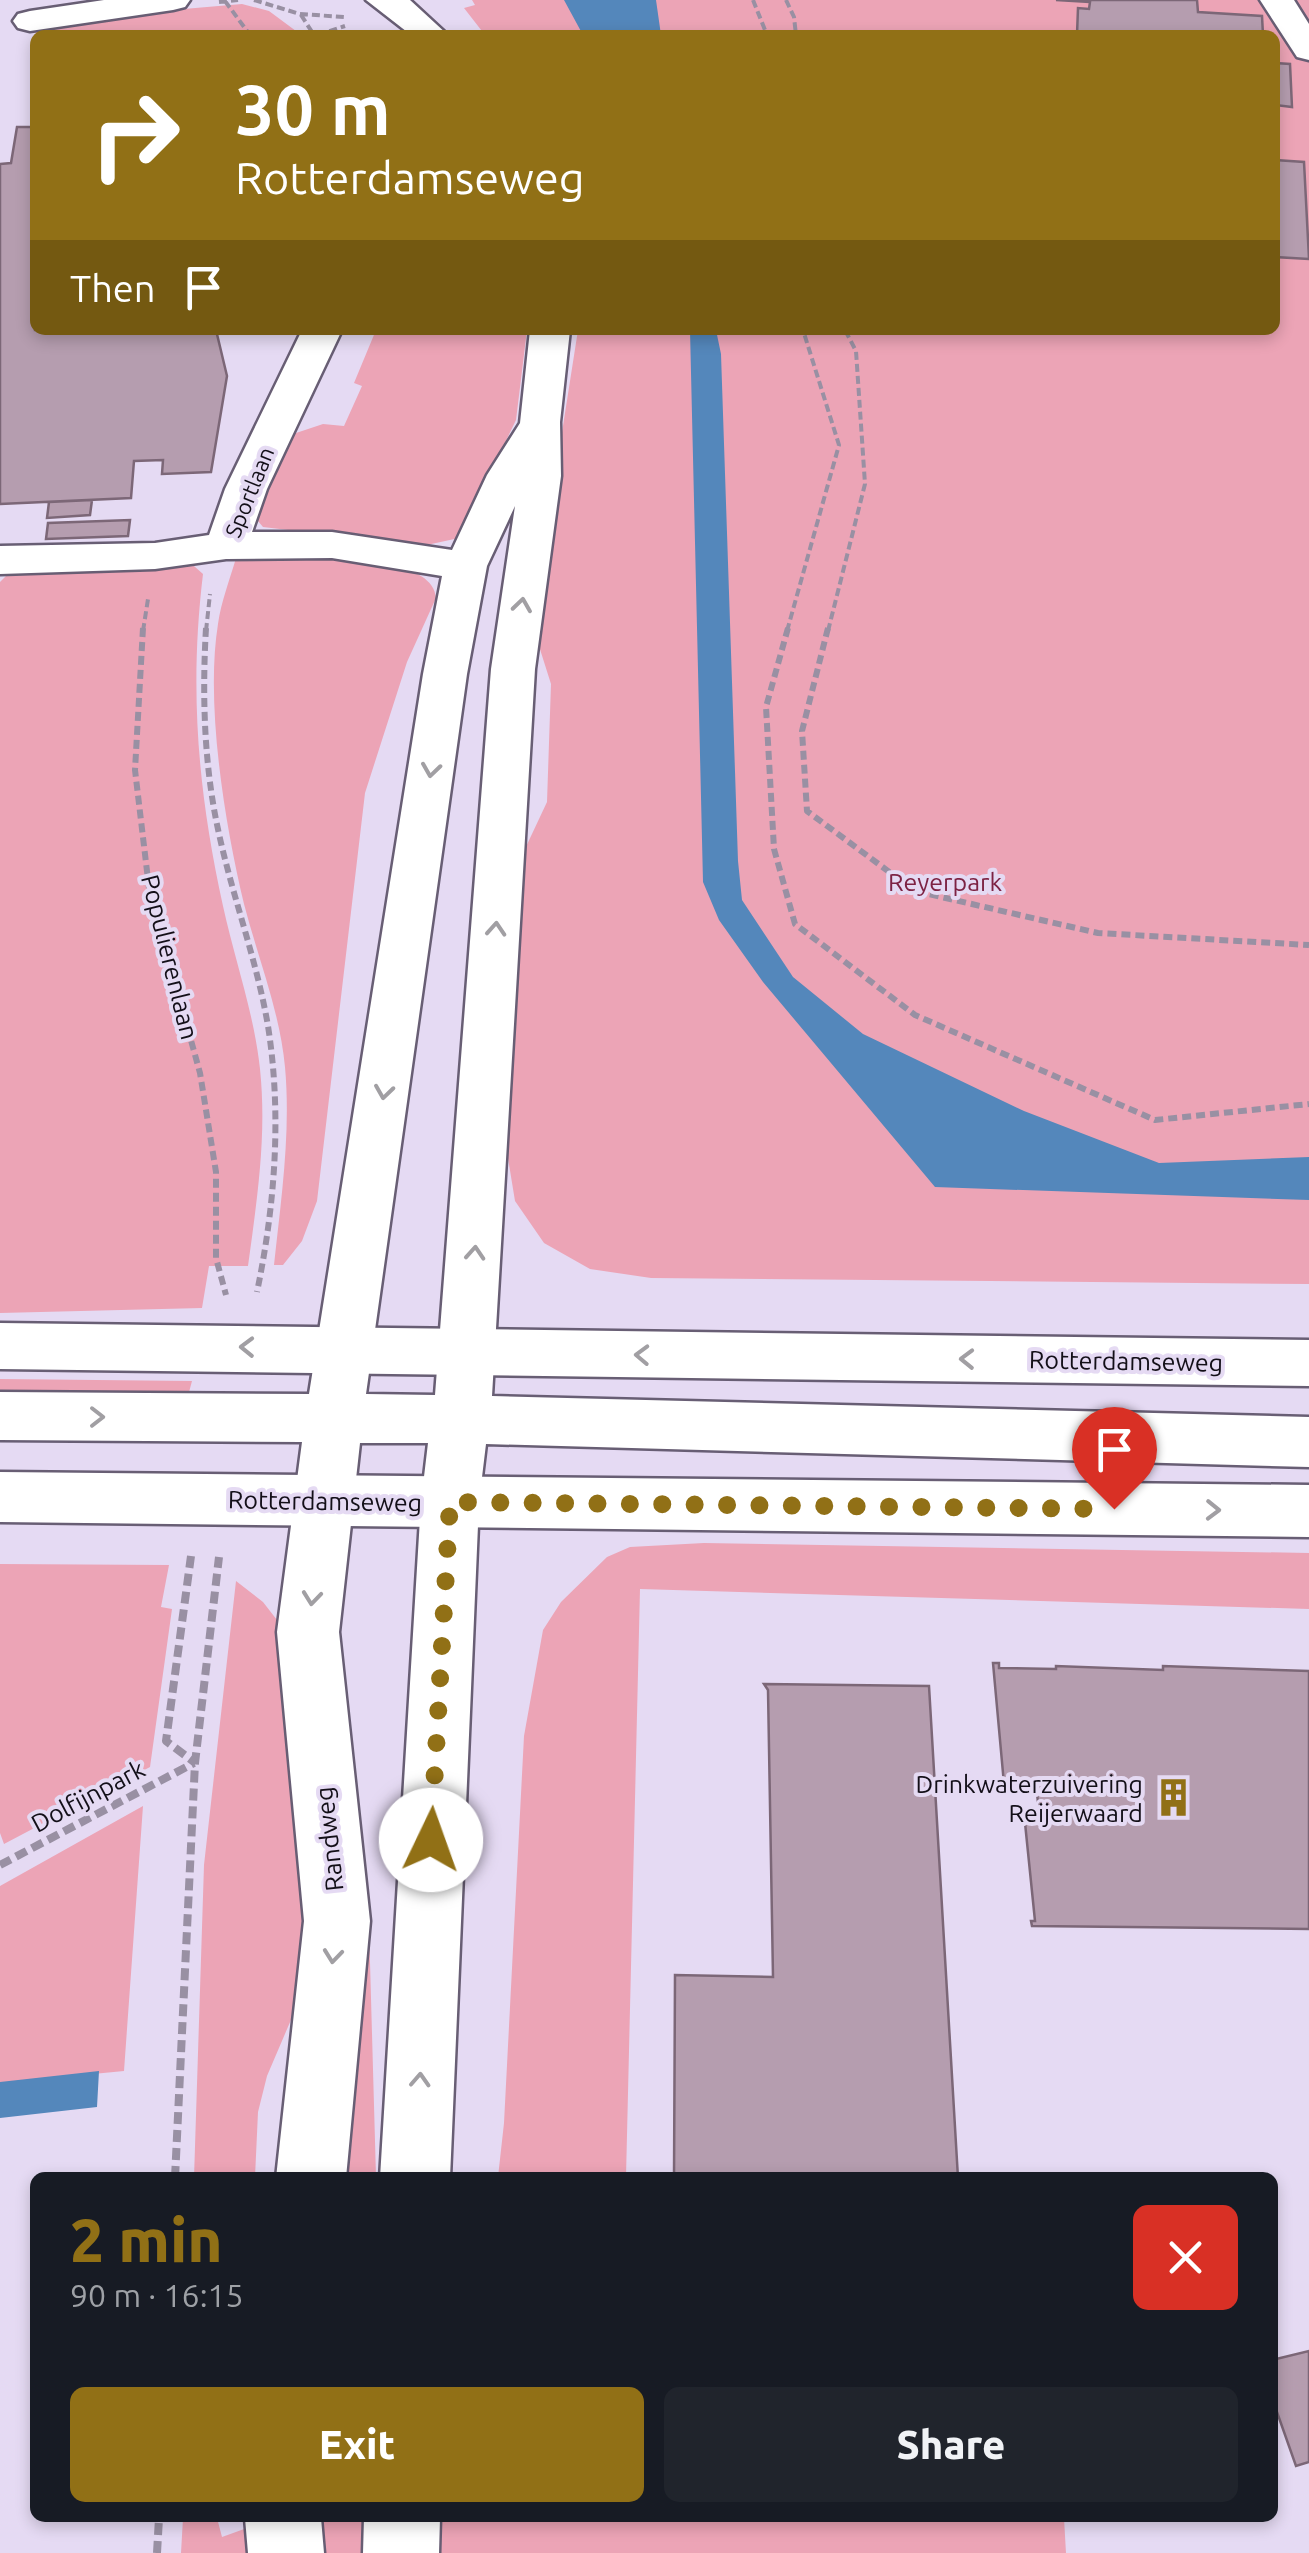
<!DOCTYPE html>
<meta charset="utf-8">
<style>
:root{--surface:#171b24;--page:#20242c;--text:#f1f3f6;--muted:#9ea1a6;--accent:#917016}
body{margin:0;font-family:Ubuntu,sans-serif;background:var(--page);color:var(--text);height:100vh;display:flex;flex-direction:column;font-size:38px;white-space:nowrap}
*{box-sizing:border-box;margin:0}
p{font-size:32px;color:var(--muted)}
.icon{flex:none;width:55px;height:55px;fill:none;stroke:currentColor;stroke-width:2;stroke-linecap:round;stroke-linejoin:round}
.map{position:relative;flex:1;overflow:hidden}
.panel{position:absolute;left:30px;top:2172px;width:1248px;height:350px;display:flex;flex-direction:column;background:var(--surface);border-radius:15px;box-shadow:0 5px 15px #0003}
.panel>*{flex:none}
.top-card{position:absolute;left:30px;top:30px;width:1250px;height:305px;border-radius:15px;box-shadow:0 5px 15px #0003;background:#917016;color:#fff;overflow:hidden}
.pin{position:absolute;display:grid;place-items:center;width:85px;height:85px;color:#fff;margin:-102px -42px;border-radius:50% 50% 50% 0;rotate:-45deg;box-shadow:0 0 10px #0007}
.pin .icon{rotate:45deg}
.me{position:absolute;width:110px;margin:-55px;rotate:3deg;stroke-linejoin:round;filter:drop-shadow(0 0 8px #0008)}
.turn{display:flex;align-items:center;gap:35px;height:210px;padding:0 40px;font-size:45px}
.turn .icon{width:130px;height:130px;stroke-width:2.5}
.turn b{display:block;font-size:70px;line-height:85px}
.then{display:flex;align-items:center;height:95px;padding:0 40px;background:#0003;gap:20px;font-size:38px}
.round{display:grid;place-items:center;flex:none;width:105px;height:105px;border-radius:15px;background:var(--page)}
.head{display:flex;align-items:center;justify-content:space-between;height:170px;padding:0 40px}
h1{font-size:60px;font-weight:800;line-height:75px;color:var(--accent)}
.action{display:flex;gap:20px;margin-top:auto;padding:20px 40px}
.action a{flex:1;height:115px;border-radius:15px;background:var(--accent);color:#fff;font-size:40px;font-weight:800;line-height:115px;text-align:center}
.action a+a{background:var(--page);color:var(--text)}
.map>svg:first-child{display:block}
.green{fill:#eca4b6}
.water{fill:#5487bb}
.building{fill:#b59daf;stroke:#7c6777;stroke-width:2.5}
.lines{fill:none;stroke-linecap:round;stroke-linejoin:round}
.minor-casing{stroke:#685e74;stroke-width:5}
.major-casing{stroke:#685e74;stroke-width:5}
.path-far2{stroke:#9990a3;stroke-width:4;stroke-dasharray:8 4;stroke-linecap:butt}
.path-far1{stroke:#9990a3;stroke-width:6;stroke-dasharray:9 5;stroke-linecap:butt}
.path{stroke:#9990a3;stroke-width:8;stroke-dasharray:12 6;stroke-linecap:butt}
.minor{fill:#fff;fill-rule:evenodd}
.major{fill:#fff;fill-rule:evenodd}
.oneway{stroke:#a19fa3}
.route{stroke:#917016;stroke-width:18;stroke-dasharray:0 32.4}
.labels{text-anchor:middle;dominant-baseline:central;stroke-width:8;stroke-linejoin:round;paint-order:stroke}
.far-street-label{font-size:22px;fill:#130f18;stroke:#e5daf3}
.park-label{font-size:25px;fill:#7d2344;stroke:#e5daf3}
.street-label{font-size:25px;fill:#130f18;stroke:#e5daf3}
.poi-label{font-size:25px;fill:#130f18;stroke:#e5daf3;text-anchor:end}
</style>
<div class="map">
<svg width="1309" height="2553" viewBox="0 0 1309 2553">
<rect width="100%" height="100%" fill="#e5daf3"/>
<!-- green -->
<path class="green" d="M472 0H1309V1284L651 1278 590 1269 544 1243 515 1201 507 1152V1065L516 868 547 802 551 684 532 624 578 330H1275V35H485L464 8 475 5Z
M242 4 269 11 300 34 32 33 137 13Z
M376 330H527L516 420 459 538 422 546 263 527 253 515 293 434 323 424 344 426 362 386 354 383Z
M322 554C352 559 434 561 436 598L407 662 365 793 317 1201 302 1241 283 1265H274C281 1200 291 1133 285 1067 280 1012 258 958 244 904 225 825 205 704 218 624 221 602 230 579 236 558Z
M194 566 203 574C189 690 198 792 223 906 235 961 254 1013 260 1069 267 1136 257 1200 248 1266H209L202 1308 0 1313V582L8 574Z
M0 1379 192 1381 185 1407 0 1405Z
M704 1543 1309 1553V1609L640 1589 626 2177H498L504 2123 524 1736 543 1630 561 1602 607 1557 630 1547Z
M0 1564 169 1565 161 1607 172 1609 150 1767 4 1844 0 1833Z
M236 1581 263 1602 284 1629 317 1873 305 1987 267 2076 258 2112 255 2177 194 2178 204 1865Z
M143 1806 124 2071 0 2083V1886Z
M369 1926 376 2177 333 2178Z
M183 2518H217L222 2537 258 2524 265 2553H181Z
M315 2518H371L369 2553H317Z
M437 2518H1064L1066 2553H427Z"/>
<!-- water -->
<path class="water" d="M564 0H656L661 35H583Z
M690 330H716L721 354 738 861 742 900 793 977 863 1034 1024 1111 1159 1163 1309 1157V1200L935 1187 763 982 719 920 703 882Z
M99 2071 97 2107 0 2118V2082Z"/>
<!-- building -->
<path class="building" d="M1056 0H1197L1198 12 1262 16 1263 35H1077L1078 8 1089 9 1090 2Z
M1275 63 1290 64 1292 107 1275 105Z
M17 127H35V330H216L227 376 211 472 162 474 163 460 134 461 131 498 0 504V164L11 163Z
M1275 160 1304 162 1309 259 1275 257Z
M92 500 90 515 47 518 49 502Z
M130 520 128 536 46 539 48 523Z
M993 1663H999V1668L1056 1669V1666L1163 1670V1666L1309 1671V1929L1032 1926 1031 1921H1035L1024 1813H1039L1036 1783 1004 1784Z
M764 1684 929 1686 958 2178H674L675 1975 773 1977 768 1690Z
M1309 2351V2462L1296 2466 1272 2398V2360Z"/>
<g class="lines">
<defs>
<path id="minor" d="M104 0H190L185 7 173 10 30 31 18 28 13 21 18 14 30 11Z
M366 0H410L448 35H411Z
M1260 0H1294L1309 24V60L1297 57Z
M302 330H342L267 489 252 532H332L452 550 487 475 520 423 530 330H570L560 422 561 476 535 669 492 1396 1309 1417V1467L486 1444 479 1502 450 2178H380L421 1502 428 1443H360L339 1632 370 1921 346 2178H276L304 1921 277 1632 302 1442 0 1440V1392L309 1394 423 674 442 576 332 558 226 559 155 569 0 574V546L155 543 209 535 225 489ZM515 506 491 669 435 1395 366 1394 467 674 487 566Z
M245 2518H321L324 2553H248Z
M364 2518H440L439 2553H363Z"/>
<path id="major" d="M0 1323 1309 1340V1386L0 1369Z
M0 1472 1309 1485V1537L0 1522Z"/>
</defs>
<!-- minor casing -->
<use href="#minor" class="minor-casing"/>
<!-- major casing -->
<use href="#major" class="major-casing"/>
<!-- path-far2 -->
<path class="path-far2" d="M254 0 300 14 344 17
M753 0 767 35
M786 0 794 17 796 35
M225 1 250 35
M219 2 238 0
M301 15 314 35
M318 35 345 26
M143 631 148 599
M206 631 210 594
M787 631 839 445 803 330
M828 631 865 484 856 351 845 330"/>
<!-- path-far1 -->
<path class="path-far1" d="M143 628 135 770 149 888 200 1073 216 1172V1258L226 1295
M206 628C202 696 204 767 219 834 233 898 257 961 268 1026 282 1115 275 1205 257 1292
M788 628 766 707 774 849 795 924 915 1015 1155 1120 1309 1104
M828 628 802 731 807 811 915 891 1098 933 1309 945"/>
<!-- path -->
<path class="path" d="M191 1556 166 1741 194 1762
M0 1865 194 1763
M175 2178 195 1763 219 1557
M157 2553 159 2518"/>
<!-- minor -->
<use href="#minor" class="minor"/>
<!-- major -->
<use href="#major" class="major"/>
</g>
<!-- one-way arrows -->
<defs><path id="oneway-chevron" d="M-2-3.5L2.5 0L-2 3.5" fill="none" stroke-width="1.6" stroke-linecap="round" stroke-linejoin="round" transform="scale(2.5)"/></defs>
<g class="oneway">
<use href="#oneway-chevron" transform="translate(522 605) rotate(-82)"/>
<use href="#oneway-chevron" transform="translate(431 770) rotate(98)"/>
<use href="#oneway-chevron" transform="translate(496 929) rotate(-86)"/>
<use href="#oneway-chevron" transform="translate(384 1092) rotate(98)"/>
<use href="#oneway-chevron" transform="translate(475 1253) rotate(-86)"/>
<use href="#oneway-chevron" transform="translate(247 1347) rotate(-179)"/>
<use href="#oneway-chevron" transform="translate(642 1355) rotate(-178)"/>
<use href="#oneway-chevron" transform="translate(967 1359) rotate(-179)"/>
<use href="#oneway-chevron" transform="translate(97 1417)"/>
<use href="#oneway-chevron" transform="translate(1213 1510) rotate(1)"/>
<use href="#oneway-chevron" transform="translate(312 1598) rotate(96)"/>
<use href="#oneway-chevron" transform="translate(333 1956) rotate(96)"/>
<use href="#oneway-chevron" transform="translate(420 2080) rotate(-87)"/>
</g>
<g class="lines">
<!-- route -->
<path class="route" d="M431 1840 450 1502 1114 1509"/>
</g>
<!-- icons -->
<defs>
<symbol id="building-bare" viewBox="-9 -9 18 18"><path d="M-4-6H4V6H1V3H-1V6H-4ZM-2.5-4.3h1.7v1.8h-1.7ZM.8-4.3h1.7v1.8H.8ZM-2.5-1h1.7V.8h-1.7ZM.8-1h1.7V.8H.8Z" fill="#917016" stroke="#e5daf3" stroke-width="2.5" paint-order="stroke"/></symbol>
</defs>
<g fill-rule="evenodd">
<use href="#building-bare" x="1146" y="1770" width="55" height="55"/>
</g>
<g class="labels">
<!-- far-street labels -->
<g class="far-street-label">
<text transform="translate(249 492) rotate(-68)">Sportlaan</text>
</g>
<!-- park labels -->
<g class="park-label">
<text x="945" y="882">Reyerpark</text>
</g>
<!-- street labels -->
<g class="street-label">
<text transform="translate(170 957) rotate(76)">Populierenlaan</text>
<text transform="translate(1126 1361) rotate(1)">Rotterdamseweg</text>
<text transform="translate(325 1501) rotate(1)">Rotterdamseweg</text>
<text transform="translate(88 1796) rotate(-28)">Dolfijnpark</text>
<text transform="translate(329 1839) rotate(-96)">Randweg</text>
</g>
<!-- poi labels -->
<g class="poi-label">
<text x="1143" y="1784">Drinkwaterzuivering<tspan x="1143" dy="29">Reijerwaard</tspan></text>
</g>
</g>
</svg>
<div class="pin" style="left:1114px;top:1509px;background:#d93025"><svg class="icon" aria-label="arrive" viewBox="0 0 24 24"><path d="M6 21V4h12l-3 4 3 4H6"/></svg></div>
<svg class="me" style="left:431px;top:1840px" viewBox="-20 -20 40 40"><circle r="19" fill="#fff"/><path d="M0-13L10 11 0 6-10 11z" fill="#917016"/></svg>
<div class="top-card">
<div class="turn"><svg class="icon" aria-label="right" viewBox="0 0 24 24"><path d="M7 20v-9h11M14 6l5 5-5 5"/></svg><div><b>30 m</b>Rotterdamseweg</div></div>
<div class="then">Then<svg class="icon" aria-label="arrive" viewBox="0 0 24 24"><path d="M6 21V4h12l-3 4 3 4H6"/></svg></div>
</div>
<section class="panel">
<div class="head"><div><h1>2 min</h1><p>90 m · 16:15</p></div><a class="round" style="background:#d93025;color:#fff"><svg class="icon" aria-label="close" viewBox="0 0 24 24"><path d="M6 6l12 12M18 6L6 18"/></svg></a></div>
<div class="action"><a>Exit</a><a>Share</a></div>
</section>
</div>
